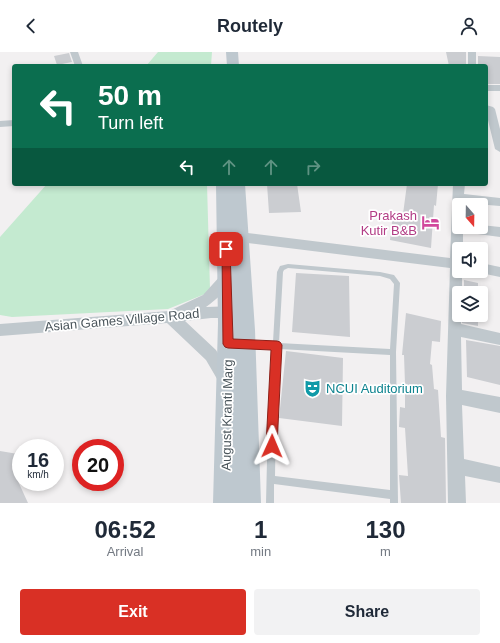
<!DOCTYPE html>
<style>
:root{--surface:#fff;--page:#f2f2f3;--text:#1f2937;--muted:#747a83;--accent:#d93025}
body{margin:0;font-family:Arial,sans-serif;background:var(--page);color:var(--text);height:100vh;display:flex;flex-direction:column;font-size:15px;white-space:nowrap}
*{box-sizing:border-box;margin:0}
p{font-size:13px;color:var(--muted)}
.icon{flex:none;width:22px;height:22px;fill:none;stroke:currentColor;stroke-width:2;stroke-linecap:round;stroke-linejoin:round}
.map{position:relative;height:451px;overflow:hidden}
.panel{display:flex;flex-direction:column;background:var(--surface);flex:1}
.panel>*{flex:none}
.top-card{position:absolute;left:12px;top:12px;width:476px;height:122px;border-radius:4px;box-shadow:0 2px 6px #0003;background:#0b6e4f;color:#fff;overflow:hidden}
.needle{width:26px;rotate:160deg}
.tools{position:absolute;left:452px;top:146px;display:grid;gap:8px}
.tools a{display:grid;place-items:center;width:36px;height:36px;border-radius:4px;background:var(--surface);box-shadow:0 2px 6px #0003;font-size:20px}
.speed{position:absolute;left:12px;top:387px;display:flex;gap:8px;font-size:20px;font-weight:700;text-align:center}
.speed>*{display:grid;place-content:center;width:52px;height:52px;border-radius:50%;background:var(--surface);box-shadow:0 2px 6px #0003;line-height:1}
.speed small{font-size:10px;font-weight:400}
.speed .limit{border:6px solid #d22;background:#fff;color:#111}
.pin{position:absolute;display:grid;place-items:center;width:34px;height:34px;color:#fff;margin:-17px;border-radius:8px;box-shadow:0 2px 6px #0006}
.me{position:absolute;width:44px;margin:-22px;rotate:1deg;stroke-linejoin:round;filter:drop-shadow(0 0 3px #0008)}
.turn{display:flex;align-items:center;gap:14px;height:84px;padding:0 20px;font-size:18px}
.turn .icon{width:52px;height:52px;stroke-width:2.5}
.turn b{display:block;font-size:28px;line-height:34px}
.lanes{display:flex;align-items:center;height:38px;padding:0 20px;background:#0003;justify-content:center;gap:20px;direction:ltr}
.lanes .off{opacity:.35}
.eta{display:flex;justify-content:space-evenly;align-items:center;height:68px;text-align:center}
.eta b{font-size:24px;font-weight:700;line-height:28px}
.action{display:flex;gap:8px;margin-top:auto;padding:8px 20px}
.action a{flex:1;height:46px;border-radius:4px;background:var(--accent);color:#fff;font-size:16px;font-weight:700;line-height:46px;text-align:center}
.action a+a{background:var(--page);color:var(--text)}
header{display:flex;justify-content:space-between;align-items:center;height:52px;padding:0 20px;background:var(--surface);font-size:18px;font-weight:700}
.map>svg:first-child{display:block}
.green{fill:#c4ead0}
.building{fill:#cbcdd1}
.lines{fill:none;stroke-linecap:round;stroke-linejoin:round}
.lane{fill:#c0c8cd;fill-rule:evenodd}
.street{fill:#c0c8cd;fill-rule:evenodd}
.secondary{fill:#bec8cf;fill-rule:evenodd}
.route{fill:#d93025;stroke:#8d1f18}
.labels{text-anchor:middle;dominant-baseline:central;stroke-width:3.5;stroke-linejoin:round;paint-order:stroke}
.hotel-label{font-size:13px;fill:#b23c85;stroke:#fff;text-anchor:end}
.street-label{font-size:13px;fill:#4a555b;stroke:#fff}
.culture-label{font-size:13px;fill:#0d838f;stroke:#fff;text-anchor:start}
</style>
<header><svg class="icon" aria-label="back" viewBox="0 0 24 24"><path d="M15 5l-7 7 7 7"/></svg>Routely<svg class="icon" aria-label="person" viewBox="0 0 24 24"><circle cx="12" cy="8" r="4"/><path d="M4 21q1-7 8-7t8 7"/></svg></header>
<div class="map">
<svg width="500" height="451" viewBox="0 0 500 451">
<rect width="100%" height="100%" fill="#f2f0f1"/>
<!-- green -->
<path class="green" d="M158 0H212L211 14H146Z
M47 132H207L210 237 205 242 168 257 12 265 0 263V185Z"/>
<!-- building -->
<path class="building" d="M446 0H466V14H449Z
M69 1 72 10 57 13 54 4Z
M478 4 500 5V32H486V14H478Z
M267 132H297L301 160 269 161Z
M407 132H438L436 154 434 153 431 196 390 188 393 161 403 162Z
M296 221 349 224 350 285 292 280Z
M464 228 478 231V241H464Z
M406 261 441 269 440 290 432 289 430 312 432 313 434 337 438 338 441 385 445 386 446 451H401L399 423 408 424 405 376 399 375 400 355 405 356V332L404 303H402Z
M462 263H478V274L462 271Z
M466 288 500 294V333L467 325Z
M286 299 343 306 342 374 279 366Z
M0 399 18 402 12 416 28 451H0Z"/>
<g class="lines">
<!-- lane -->
<path class="lane" d="M288 212 380 220 394 223 400 231 396 300 398 451H390V447L274 432V451H266L268 366 272 296 247 295 245 294 244 292 245 290 247 289 273 290 277 220 280 214ZM288 216 380 224 390 227 394 232 390 297 279 291 283 220 284 218ZM279 297 390 303V438L275 424 276 366Z"/>
<!-- street -->
<path class="street" d="M70 0H78L83 14H75Z
M468 0H476V14H468Z
M486 33H500V39H486Z
M486 53 493 55 495 57 500 77V100L495 97 486 60Z
M14 68V74L0 75V69Z
M453 132H465L464 142 500 146V154L464 151V153H459V175H481V173L500 175V185L463 180V197H459V219H462V241H459V263H461V272L500 281V293L461 285 462 338 500 345V361L462 353 464 407 500 415V431L465 424 466 451H448L446 344 450 216 239 190 235 188 233 185 235 182 239 180 450 206Z
M481 211 500 215V225L476 220 481 219Z
M227 221 232 222 234 226C227 238 217 247 206 255L235 254 240 256 242 260 240 264 235 266H211L185 269 216 298 233 327 230 332 225 334 220 332 206 308 167 271 0 284V272L169 259 203 243 222 222Z"/>
<!-- secondary -->
<path class="secondary" d="M226 0H238L239 14H227Z
M216 132H245L255 278 261 451H213L218 271Z"/>
</g>
<!-- route -->
<path class="route" d="M226 193 230 197 233 287 277 289 280 290 282 293 277 394 276 398 272 400 267 398 266 394 271 298 228 296 225 295 223 292 222 197Z"/>
<!-- icons -->
<defs>
<symbol id="hotel-bare" viewBox="-9 -9 18 18"><path d="M-6-4.5h1.5V1H6V5H4.5V3h-9V5H-6ZM-4 0a1.8 1.8 0 1 1 3.6 0ZM.5 0V-2.5h3Q6-2.5 6 0Z" fill="#d1479c" stroke="#fff" stroke-width="2.5" paint-order="stroke"/></symbol>
<symbol id="theatre-bare" viewBox="-9 -9 18 18"><path d="M-5-5.5Q0-4 5-5.5V0Q5 5 0 6Q-5 5-5 0ZM-3.3-2.5H-1v1.5H-3.3ZM1-2.5H3.3v1.5H1ZM-2.8 1Q0 5.5 2.8 1Z" fill="#0f9aa8" stroke="#fff" stroke-width="2.5" paint-order="stroke"/></symbol>
</defs>
<g fill-rule="evenodd">
<use href="#hotel-bare" x="418" y="158" width="25" height="25"/>
<use href="#theatre-bare" x="300" y="324" width="25" height="25"/>
</g>
<g class="labels">
<!-- hotel labels -->
<g class="hotel-label">
<text x="417" y="163">Prakash<tspan x="417" dy="15">Kutir B&amp;B</tspan></text>
</g>
<!-- street labels -->
<g class="street-label">
<text transform="translate(122 268) rotate(-5)">Asian Games Village Road</text>
<text transform="translate(227 363) rotate(-89)">August Kranti Marg</text>
</g>
<!-- culture labels -->
<g class="culture-label">
<text x="326" y="336">NCUI Auditorium</text>
</g>
</g>
</svg>
<div class="tools">
<a><svg class="needle" viewBox="-14 -14 28 28"><path d="M0-13l5 13h-10z" fill="#e53935"/><path d="M0 13l5-13h-10z" fill="#747a83"/></svg></a>
<a><svg class="icon" aria-label="sound" viewBox="0 0 24 24"><path d="M4 9h4l5-4v14l-5-4H4zM17 9q2 3 0 6"/></svg></a>
<a><svg class="icon" aria-label="layers" viewBox="0 0 24 24"><path d="M12 4l9 5-9 5-9-5zM3 14l9 5 9-5"/></svg></a>
</div>
<div class="speed"><div>16<small>km/h</small></div><div class="limit">20</div></div>
<div class="pin" style="left:226px;top:197px;background:#d93025"><svg class="icon" aria-label="arrive" viewBox="0 0 24 24"><path d="M6 21V4h12l-3 4 3 4H6"/></svg></div>
<svg class="me" style="left:272px;top:394px" viewBox="-20 -20 40 40"><path d="M0-17L14 15 0 8-14 15z" fill="#d93025" stroke="#fff" stroke-width="4"/></svg>
<div class="top-card">
<div class="turn"><svg class="icon" aria-label="left" viewBox="0 0 24 24"><path d="M17 20v-9H6M10 6l-5 5 5 5"/></svg><div><b>50 m</b>Turn left</div></div>
<div class="lanes"><svg class="icon" aria-label="left" viewBox="0 0 24 24"><path d="M17 20v-9H6M10 6l-5 5 5 5"/></svg><svg class="icon off" aria-label="ahead" viewBox="0 0 24 24"><path d="M12 20V5M6 11l6-6 6 6"/></svg><svg class="icon off" aria-label="ahead" viewBox="0 0 24 24"><path d="M12 20V5M6 11l6-6 6 6"/></svg><svg class="icon off" aria-label="right" viewBox="0 0 24 24"><path d="M7 20v-9h11M14 6l5 5-5 5"/></svg></div>
</div>
</div>
<section class="panel">
<div class="eta">
<div><b>06:52</b><p>Arrival</p></div>
<div><b>1</b><p>min</p></div>
<div><b>130</b><p>m</p></div>
</div>
<div class="action"><a>Exit</a><a>Share</a></div>
</section>
